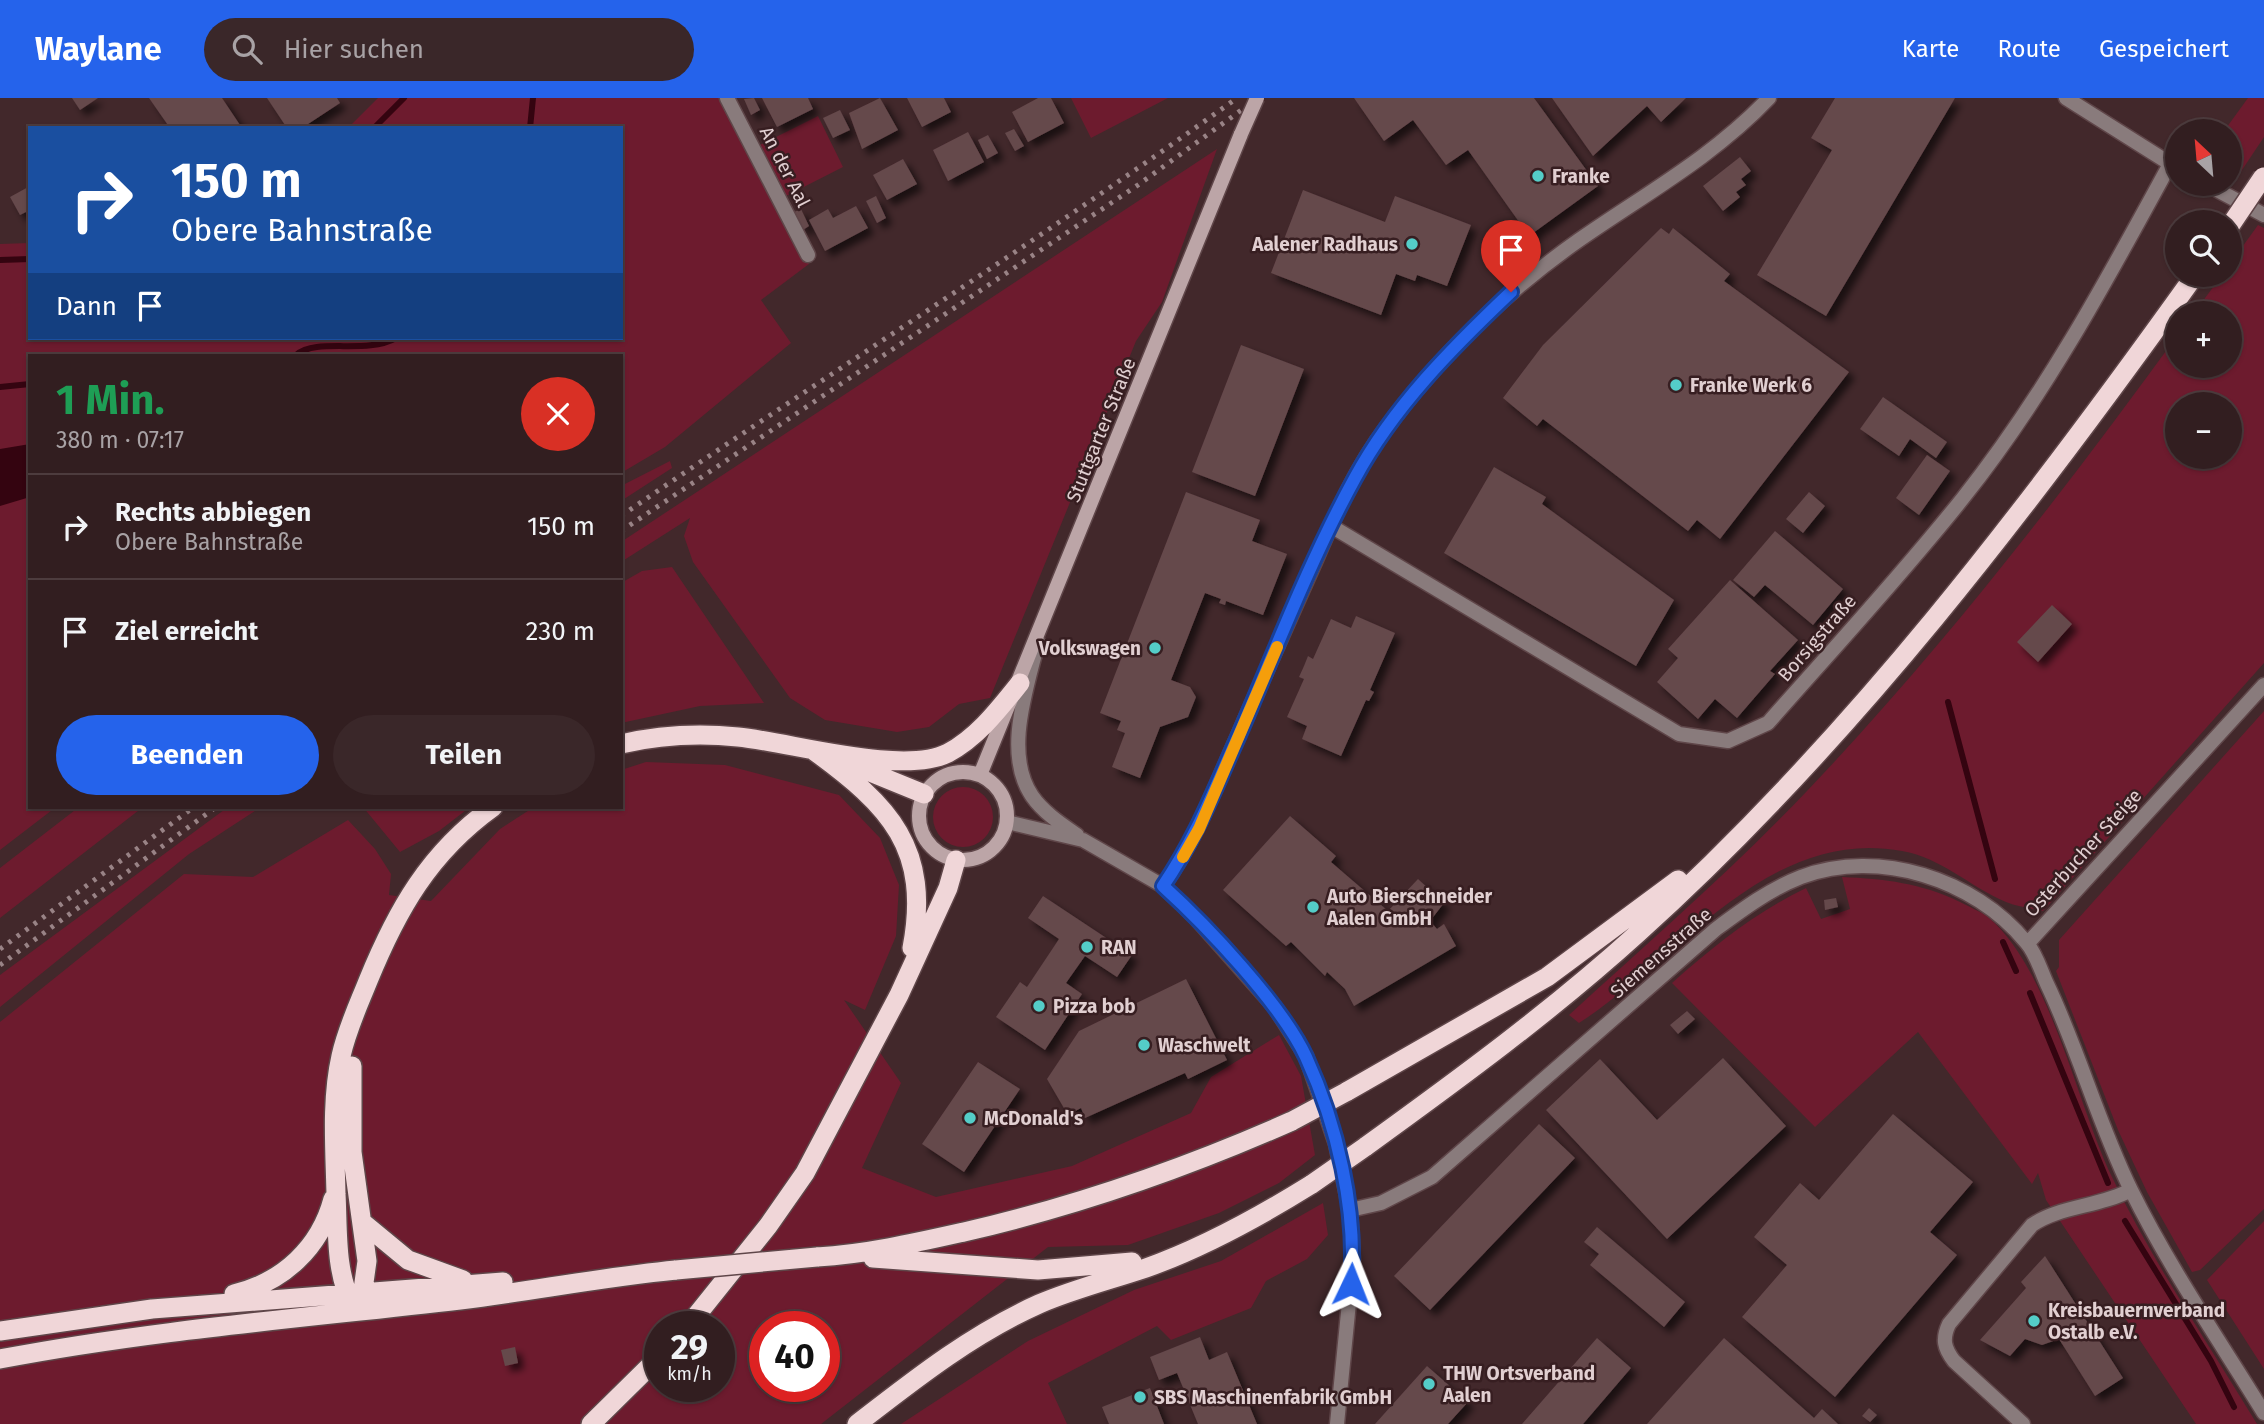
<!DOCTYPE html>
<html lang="de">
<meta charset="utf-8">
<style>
:root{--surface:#321e20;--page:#3a2729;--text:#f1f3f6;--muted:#a8a2a5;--line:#4d3c3e;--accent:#2563eb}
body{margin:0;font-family:"Fira Sans",sans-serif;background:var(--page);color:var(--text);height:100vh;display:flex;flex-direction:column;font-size:26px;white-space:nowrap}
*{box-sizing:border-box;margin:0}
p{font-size:23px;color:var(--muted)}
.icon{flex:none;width:38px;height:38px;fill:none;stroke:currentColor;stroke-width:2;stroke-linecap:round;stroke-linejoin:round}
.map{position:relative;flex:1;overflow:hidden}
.drawer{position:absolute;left:28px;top:256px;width:595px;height:455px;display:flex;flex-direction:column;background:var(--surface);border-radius:0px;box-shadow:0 2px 5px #0004,0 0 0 2px var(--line)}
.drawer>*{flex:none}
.hud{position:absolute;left:28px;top:28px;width:595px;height:214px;border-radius:0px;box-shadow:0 2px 5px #0004,0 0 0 2px var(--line);background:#1a4fa0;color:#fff;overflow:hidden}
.needle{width:46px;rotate:334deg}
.buttons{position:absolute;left:2165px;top:21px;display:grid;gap:14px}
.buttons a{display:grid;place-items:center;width:77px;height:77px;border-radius:50%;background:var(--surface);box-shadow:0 2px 5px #0004,0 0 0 2px var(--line);font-size:35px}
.speed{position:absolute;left:644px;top:1213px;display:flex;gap:14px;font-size:35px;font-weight:700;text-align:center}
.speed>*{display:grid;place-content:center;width:91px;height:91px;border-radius:50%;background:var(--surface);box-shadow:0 2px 5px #0004,0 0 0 2px var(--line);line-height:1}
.speed small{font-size:18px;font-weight:400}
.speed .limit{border:10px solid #d22;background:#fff;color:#111}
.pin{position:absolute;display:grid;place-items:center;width:60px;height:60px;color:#fff;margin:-72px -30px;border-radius:50% 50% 50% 0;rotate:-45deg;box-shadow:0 0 7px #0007}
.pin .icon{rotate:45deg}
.me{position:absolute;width:77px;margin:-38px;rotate:2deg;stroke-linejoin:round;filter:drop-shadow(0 0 5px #0008)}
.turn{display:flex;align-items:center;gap:24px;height:147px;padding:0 28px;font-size:32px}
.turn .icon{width:91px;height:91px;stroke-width:2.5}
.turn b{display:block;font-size:49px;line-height:60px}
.then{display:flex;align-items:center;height:66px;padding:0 28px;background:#0003;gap:14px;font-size:26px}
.round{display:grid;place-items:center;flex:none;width:74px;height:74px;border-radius:37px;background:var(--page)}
.overview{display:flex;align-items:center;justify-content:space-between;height:119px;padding:0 28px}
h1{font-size:42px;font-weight:700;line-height:52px;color:#1e9e55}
.action{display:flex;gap:14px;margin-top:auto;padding:14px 28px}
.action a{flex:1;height:80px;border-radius:42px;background:var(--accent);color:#fff;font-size:28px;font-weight:700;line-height:80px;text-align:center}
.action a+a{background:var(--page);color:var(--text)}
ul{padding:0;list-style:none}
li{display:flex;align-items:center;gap:21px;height:105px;padding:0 28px;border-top:2px solid var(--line)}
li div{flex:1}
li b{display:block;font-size:26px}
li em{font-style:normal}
header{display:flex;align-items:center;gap:42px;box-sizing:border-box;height:98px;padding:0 35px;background:var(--accent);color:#fff}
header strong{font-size:33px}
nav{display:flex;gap:38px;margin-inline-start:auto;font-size:24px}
.search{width:490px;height:63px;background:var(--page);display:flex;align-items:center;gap:18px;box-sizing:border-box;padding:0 24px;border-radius:38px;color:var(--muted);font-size:26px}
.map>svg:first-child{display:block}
.green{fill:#6d1b2e;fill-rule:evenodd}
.water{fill:#340410}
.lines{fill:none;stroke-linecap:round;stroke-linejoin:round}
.stream{stroke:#340410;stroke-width:6}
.building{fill:#65484b;filter:url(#shadow)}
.minor-casing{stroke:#5f4649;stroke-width:17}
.tertiary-casing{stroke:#5f4649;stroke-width:17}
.secondary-casing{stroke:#5f4649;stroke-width:17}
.trunk-casing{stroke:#5f4649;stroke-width:22}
.minor{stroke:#897b7c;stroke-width:14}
.tertiary{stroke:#897b7c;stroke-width:14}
.secondary{stroke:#bca5a7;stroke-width:14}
.trunk{stroke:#f0d6d8;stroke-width:19}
.rail{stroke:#998386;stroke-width:5;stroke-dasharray:3.5 7;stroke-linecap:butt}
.secondary-bridge-casing{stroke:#5f4649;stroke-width:17;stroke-linecap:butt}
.trunk-bridge-casing{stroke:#5f4649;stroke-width:22;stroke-linecap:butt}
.secondary-bridge{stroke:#bca5a7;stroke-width:14}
.trunk-bridge{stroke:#f0d6d8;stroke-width:19}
.route-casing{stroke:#184099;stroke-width:18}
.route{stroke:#2563eb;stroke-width:12}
.slow{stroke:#f59e0b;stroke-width:12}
.poi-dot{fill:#54cdc8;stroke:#371e21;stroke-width:2.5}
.labels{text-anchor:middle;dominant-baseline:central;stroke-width:5;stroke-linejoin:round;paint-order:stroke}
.street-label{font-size:19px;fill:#e1cfd1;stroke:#371e21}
.poi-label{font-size:19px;font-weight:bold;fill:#e1cfd1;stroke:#371e21;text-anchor:start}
</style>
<header>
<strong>Waylane</strong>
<div class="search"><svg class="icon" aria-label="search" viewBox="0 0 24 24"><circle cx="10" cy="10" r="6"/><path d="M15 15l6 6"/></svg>Hier suchen</div>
<nav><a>Karte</a><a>Route</a><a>Gespeichert</a></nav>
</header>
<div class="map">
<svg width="2264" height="1326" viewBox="0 0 2264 1326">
<defs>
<filter id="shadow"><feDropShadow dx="6" dy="6" stdDeviation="3.5" flood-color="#0009"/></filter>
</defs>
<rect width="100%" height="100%" fill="#42282b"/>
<!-- green -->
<path class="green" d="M378 0H720L809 166 761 202 791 245 665 349 621 375V257H30V709H56L0 752V146L30 145V240H621V30H348Z
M1071 0H1168L1091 40Z
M2248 0H2264V39L2240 75 2230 70V33H2224Z
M818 18 843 69 784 99 758 48Z
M1217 51 1162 204 1136 243 990 600 959 606 929 629 897 634 825 622 790 600 693 464 684 438 690 420 621 464V444Z
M2258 127 2264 130V565L2043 813C2031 810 2018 809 2006 804 1970 789 1942 760 1902 753 1768 728 1678 862 1579 925L1569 917C1649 844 1732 772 1807 693 1942 551 2062 396 2177 238V268H2230V215H2194L2222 177H2230V166ZM2177 306H2230V359H2177Z
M670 363 672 370 621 403V388Z
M672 469 764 605 700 608 621 625V485L642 473Z
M2264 613V1111L2200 1172 2192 1174 2147 1094 2118 1032 2056 873 2059 869V842Z
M646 664 725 667 839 697 880 740 899 787 896 838 865 912 844 902 901 985 862 1070 936 1099 1072 1068 1191 1015 1211 979 1279 937 1301 978 1315 1057 1279 1085 1219 1115 1128 1147 1048 1149 821 1326H0V924L184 776 253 779 348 722 375 751 391 776 389 797 431 803 500 731 534 709H621V672ZM660 1228H719V1288H660ZM765 1228H824V1288H765Z
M933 719a30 30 0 1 1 60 0a30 30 0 1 1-60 0Z
M79 709H143L0 820V770Z
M228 709H261L189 756 0 909V877Z
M363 709H470L439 733 400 754Z
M1842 779C1885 781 1921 785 1960 804 1969 809 1980 813 1988 819 2050 871 2076 1004 2112 1079 2153 1165 2208 1245 2257 1326H2196L2046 1102 2038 1075 2032 1086 1918 934 1815 1029 1672 885C1715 847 1755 815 1806 790L1821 821 1850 811Z
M1323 1105 1328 1137 1307 1161 1266 1183 1251 1210 1171 1242 1157 1228 1048 1285 1067 1326H901L1028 1243 1134 1192 1221 1163Z
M2264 1123V1271L2207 1182Z"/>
<!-- water -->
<path class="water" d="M30 346V399L0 408V351Z"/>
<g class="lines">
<!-- stream -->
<path class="stream" d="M374 30 404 0
M530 30 533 0
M0 162 30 161
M296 257C318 239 365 257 396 240
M0 289 30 286
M1948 604 1995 781
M2003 844 2016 873
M2030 895 2108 1085
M2125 1123 2211 1263 2234 1309"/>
</g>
<!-- building -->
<path class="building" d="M72 0H98L80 12Z
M149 0H222L242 30H170Z
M267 0H337L340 5 302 30H287Z
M754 0 760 12 751 17 744 1Z
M762 0H808L813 11 777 29Z
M880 0 898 32 862 51 849 15Z
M907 0H944L951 14 922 29Z
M1038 0H1051L1064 25 1028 44 1012 14Z
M1354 0H1534L1598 88 1529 138 1468 52 1446 67 1413 22 1384 43Z
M1552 0H1686L1661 24 1647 8 1593 58Z
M1835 0H1955L1826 218 1757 177 1832 52 1811 40Z
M840 12 850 32 833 40 823 20Z
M1014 31 1024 48 1015 53 1005 35Z
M968 34 984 64 948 83 933 52Z
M988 37 998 55 987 61 978 42Z
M1740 59 1751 73 1741 81 1746 87 1736 94 1740 99 1723 113 1703 88Z
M903 61 917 86 887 102 873 77Z
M30 88V112L20 117 10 99Z
M1303 92 1385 124 1395 98 1471 127 1447 188 1417 177 1415 183 1396 176 1381 217 1271 175Z
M876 98 886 120 877 125 866 103Z
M856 108 868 130 825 153 809 122 828 111 833 120Z
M801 111 809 128 803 132 794 114Z
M1661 130 1669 136 1673 130 1730 176 1724 183 1849 274 1720 441 1697 422 1688 433 1543 321 1537 328 1503 300 1543 247Z
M1241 247 1304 271 1255 398 1192 374Z
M1883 299 1947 344 1936 360 1910 341 1899 358 1860 331Z
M1927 357 1950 373 1919 417 1896 400Z
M1494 369 1546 399 1542 406 1674 502 1636 568 1444 455Z
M1186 394 1260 422 1252 443 1287 456 1263 517 1226 503 1225 507 1219 505 1221 501 1205 495 1171 582 1190 589 1196 599 1188 619 1160 629 1140 680 1112 669 1125 635 1117 632 1121 623 1100 615Z
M1809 394 1825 408 1803 435 1786 421Z
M1775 433 1843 491 1813 527 1765 487 1754 499 1733 482Z
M1730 482 1798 542 1770 573 1775 576 1737 620 1715 601 1698 621 1657 584 1678 560 1668 551Z
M2052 507 2072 526 2038 564 2017 544Z
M1356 518 1395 535 1370 592 1374 594 1369 603 1366 602 1341 658 1302 641 1307 628 1287 619 1304 581 1299 579 1304 568 1308 558 1313 561 1331 521 1351 530Z
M1290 718 1336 758 1331 764 1388 813 1418 781 1444 805 1430 823 1437 831 1444 826 1456 848 1354 908 1345 891 1327 874 1325 878 1291 844 1286 848 1223 792Z
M1043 798 1132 857 1117 879 1085 858 1066 885 1082 896 1045 952 996 919 1020 884 1027 889 1059 841 1028 820Z
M1836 800 1838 809 1825 812 1824 802Z
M1186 881 1227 962 1188 981 1185 975 1085 1020 1081 1010 1068 1017 1047 981 1079 933Z
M1687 913 1695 921 1678 936 1670 927Z
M1723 960 1786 1028 1667 1141 1546 1012 1600 961 1657 1022Z
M978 964 1020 991 964 1074 922 1046Z
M1893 1016 1973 1084 1930 1134 1957 1157 1835 1299 1742 1219 1787 1167 1754 1139 1800 1085 1819 1102Z
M1539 1026 1575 1060 1430 1212 1394 1178Z
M1597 1129 1685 1204 1664 1229 1590 1167 1599 1156 1584 1144Z
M2045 1158 2123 1280 2095 1298 2059 1241 2042 1247 2025 1241 2010 1258 1980 1242 2026 1190 2021 1184Z
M1200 1239 1209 1262 1227 1254 1257 1326H1198L1177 1275 1159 1282 1150 1259Z
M1597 1240 1631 1270 1583 1326H1522Z
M1724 1240 1814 1320 1822 1311 1838 1326H1647Z
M515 1249 518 1265 505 1268 501 1252Z
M1427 1268 1468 1304 1448 1326H1375Z
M1150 1290 1164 1326H1109L1102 1309Z
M1869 1310 1877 1317 1870 1324 1862 1318Z"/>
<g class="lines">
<defs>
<path id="minor" d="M727 0 808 157
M2066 0 2177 70
M2206 86 2264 117
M1331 428 1679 636 1728 643 1768 625C1833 551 1901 478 1963 400 2045 297 2107 182 2170 66
M2028 845 2264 587
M1350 1112 1381 1105 1432 1079 1716 831C1743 811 1770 791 1801 779 1879 750 1974 781 2026 844 2036 855 2041 873 2047 886 2079 953 2098 1025 2131 1092 2169 1169 2219 1242 2264 1315
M2023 1326 1954 1263C1944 1250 1942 1241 1949 1226L2032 1127C2059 1108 2099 1109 2131 1092"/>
<path id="tertiary" d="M1038 544C1027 590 1003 655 1032 698 1043 714 1061 726 1077 737
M1007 724 1083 742 1163 788 1195 819 1274 908 1306 958 1336 1046 1350 1112 1353 1164 1337 1326
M1163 788C1197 739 1214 692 1238 638 1263 580 1289 522 1315 464 1335 417 1356 370 1387 329 1441 257 1505 194 1579 142 1645 96 1713 59 1769 0"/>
<path id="secondary" d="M919 718a44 44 0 1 1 88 0a44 44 0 1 1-88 0Z
M980 677 1241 36"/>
<path id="trunk" d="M621 646C660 637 698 635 738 639 790 644 903 678 948 655 978 639 999 611 1020 585
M813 652C890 708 931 750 912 850
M843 663 924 696
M352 968V1054L367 1163 361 1206
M1346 994 1547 879 1678 782
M1365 1049C1459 981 1552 913 1638 835 1851 643 2029 409 2195 177
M362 1124 408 1162 463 1182
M817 1159C867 1156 915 1145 964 1134 1077 1108 1186 1070 1292 1023
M873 1160 1038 1172 1132 1164
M234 1196C283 1184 320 1150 333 1101
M352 1206C335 1173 338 1132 336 1096 335 1051 331 1002 341 958 347 931 358 908 368 883 397 812 429 755 493 709
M688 1228 768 1128 805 1075 899 897 948 790 956 762
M0 1233 152 1211 503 1184
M0 1261C152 1232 306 1220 460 1202 532 1193 604 1179 676 1172
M591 1326 660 1258
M857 1326C915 1281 972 1236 1039 1206 1074 1191 1110 1182 1146 1170 1205 1149 1259 1119 1312 1086"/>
</defs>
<!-- minor casing -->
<use href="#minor" class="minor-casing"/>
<!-- tertiary casing -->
<use href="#tertiary" class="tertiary-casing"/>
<!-- secondary casing -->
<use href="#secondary" class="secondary-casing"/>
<!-- trunk casing -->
<use href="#trunk" class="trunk-casing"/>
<!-- minor -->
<use href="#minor" class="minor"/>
<!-- tertiary -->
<use href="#tertiary" class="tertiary"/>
<!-- secondary -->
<use href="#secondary" class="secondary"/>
<!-- trunk -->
<use href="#trunk" class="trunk"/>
<!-- rail -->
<path class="rail" d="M621 418C826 277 1036 145 1237 0
M621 433 1138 87 1258 0
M0 851 194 709
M0 867 216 709"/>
<defs>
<path id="secondary-bridge" d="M1241 36 1257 0"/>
<path id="trunk-bridge" d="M2230 128 2263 79
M1292 1023 1346 994
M1312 1086 1365 1049
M676 1172 817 1159"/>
</defs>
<!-- secondary-bridge casing -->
<use href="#secondary-bridge" class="secondary-bridge-casing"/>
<!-- trunk-bridge casing -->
<use href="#trunk-bridge" class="trunk-bridge-casing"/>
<!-- secondary-bridge -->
<use href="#secondary-bridge" class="secondary-bridge"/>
<!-- trunk-bridge -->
<use href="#trunk-bridge" class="trunk-bridge"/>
</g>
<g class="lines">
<defs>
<path id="route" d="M1351 1186C1357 1112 1337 1026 1306 959 1282 907 1206 827 1163 788 1197 738 1214 692 1239 637 1276 551 1310 462 1355 380 1394 308 1452 250 1511 194"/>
</defs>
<!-- route casing -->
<use href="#route" class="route-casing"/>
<!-- route -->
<use href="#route" class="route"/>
<!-- slow -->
<path class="slow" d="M1183 759 1199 731 1277 549"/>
</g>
<!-- markers -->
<g class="poi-dot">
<circle cx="1538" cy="78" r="7"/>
<circle cx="1412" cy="146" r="7"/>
<circle cx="1676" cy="287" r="7"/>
<circle cx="1155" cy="550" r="7"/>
<circle cx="1313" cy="809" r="7"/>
<circle cx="1087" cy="849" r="7"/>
<circle cx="1039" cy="908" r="7"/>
<circle cx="1144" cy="947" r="7"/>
<circle cx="970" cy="1020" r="7"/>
<circle cx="2034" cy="1223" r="7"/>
<circle cx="1429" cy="1286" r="7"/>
<circle cx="1140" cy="1299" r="7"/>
</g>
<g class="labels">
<!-- street labels -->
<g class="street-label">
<text transform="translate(785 69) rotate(63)">An der Aal</text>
<text transform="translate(1101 332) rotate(-68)">Stuttgarter Straße</text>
<text transform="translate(1817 540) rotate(-49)">Borsigstraße</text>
<text transform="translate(2083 755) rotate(-48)">Osterbucher Steige</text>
<text transform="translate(1661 855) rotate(-41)">Siemensstraße</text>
</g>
<!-- poi labels -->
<g class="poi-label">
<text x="1552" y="78">Franke</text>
<text x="1398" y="146" text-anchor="end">Aalener Radhaus</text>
<text x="1690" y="287">Franke Werk 6</text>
<text x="1141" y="550" text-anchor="end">Volkswagen</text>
<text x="1327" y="798">Auto Bierschneider<tspan x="1327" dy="22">Aalen GmbH</tspan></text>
<text x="1101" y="849">RAN</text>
<text x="1053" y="908">Pizza bob</text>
<text x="1158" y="947">Waschwelt</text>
<text x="984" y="1020">McDonald's</text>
<text x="2048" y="1212">Kreisbauernverband<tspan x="2048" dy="22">Ostalb e.V.</tspan></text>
<text x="1443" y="1275">THW Ortsverband<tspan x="1443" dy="22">Aalen</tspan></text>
<text x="1154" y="1299">SBS Maschinenfabrik GmbH</text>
</g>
</g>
</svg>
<div class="buttons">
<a><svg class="needle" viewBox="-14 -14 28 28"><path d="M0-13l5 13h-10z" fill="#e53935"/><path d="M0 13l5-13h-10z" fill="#a8a2a5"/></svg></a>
<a><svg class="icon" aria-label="search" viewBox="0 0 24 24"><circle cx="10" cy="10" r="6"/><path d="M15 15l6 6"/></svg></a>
<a>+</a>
<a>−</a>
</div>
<div class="speed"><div>29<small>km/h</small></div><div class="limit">40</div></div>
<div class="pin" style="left:1511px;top:194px;background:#d93025"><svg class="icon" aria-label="arrive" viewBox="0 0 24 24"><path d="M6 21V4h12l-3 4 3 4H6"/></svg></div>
<svg class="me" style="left:1351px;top:1186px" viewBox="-20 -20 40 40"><path d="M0-17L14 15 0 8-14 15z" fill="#2563eb" stroke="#fff" stroke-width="4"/></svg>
<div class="hud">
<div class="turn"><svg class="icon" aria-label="right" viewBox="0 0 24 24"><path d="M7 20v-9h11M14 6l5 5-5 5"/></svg><div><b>150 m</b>Obere Bahnstraße</div></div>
<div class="then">Dann<svg class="icon" aria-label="arrive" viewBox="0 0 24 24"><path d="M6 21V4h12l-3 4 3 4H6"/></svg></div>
</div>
<section class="drawer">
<div class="overview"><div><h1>1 Min.</h1><p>380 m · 07:17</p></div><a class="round" style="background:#d93025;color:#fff"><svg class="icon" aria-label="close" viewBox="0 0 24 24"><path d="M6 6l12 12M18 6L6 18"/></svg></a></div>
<ul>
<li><svg class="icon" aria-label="right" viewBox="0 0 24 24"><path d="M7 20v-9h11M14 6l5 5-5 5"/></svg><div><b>Rechts abbiegen</b><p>Obere Bahnstraße</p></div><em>150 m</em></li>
<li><svg class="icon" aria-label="arrive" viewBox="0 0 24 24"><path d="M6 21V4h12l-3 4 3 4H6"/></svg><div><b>Ziel erreicht</b></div><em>230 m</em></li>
</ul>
<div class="action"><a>Beenden</a><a>Teilen</a></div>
</section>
</div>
